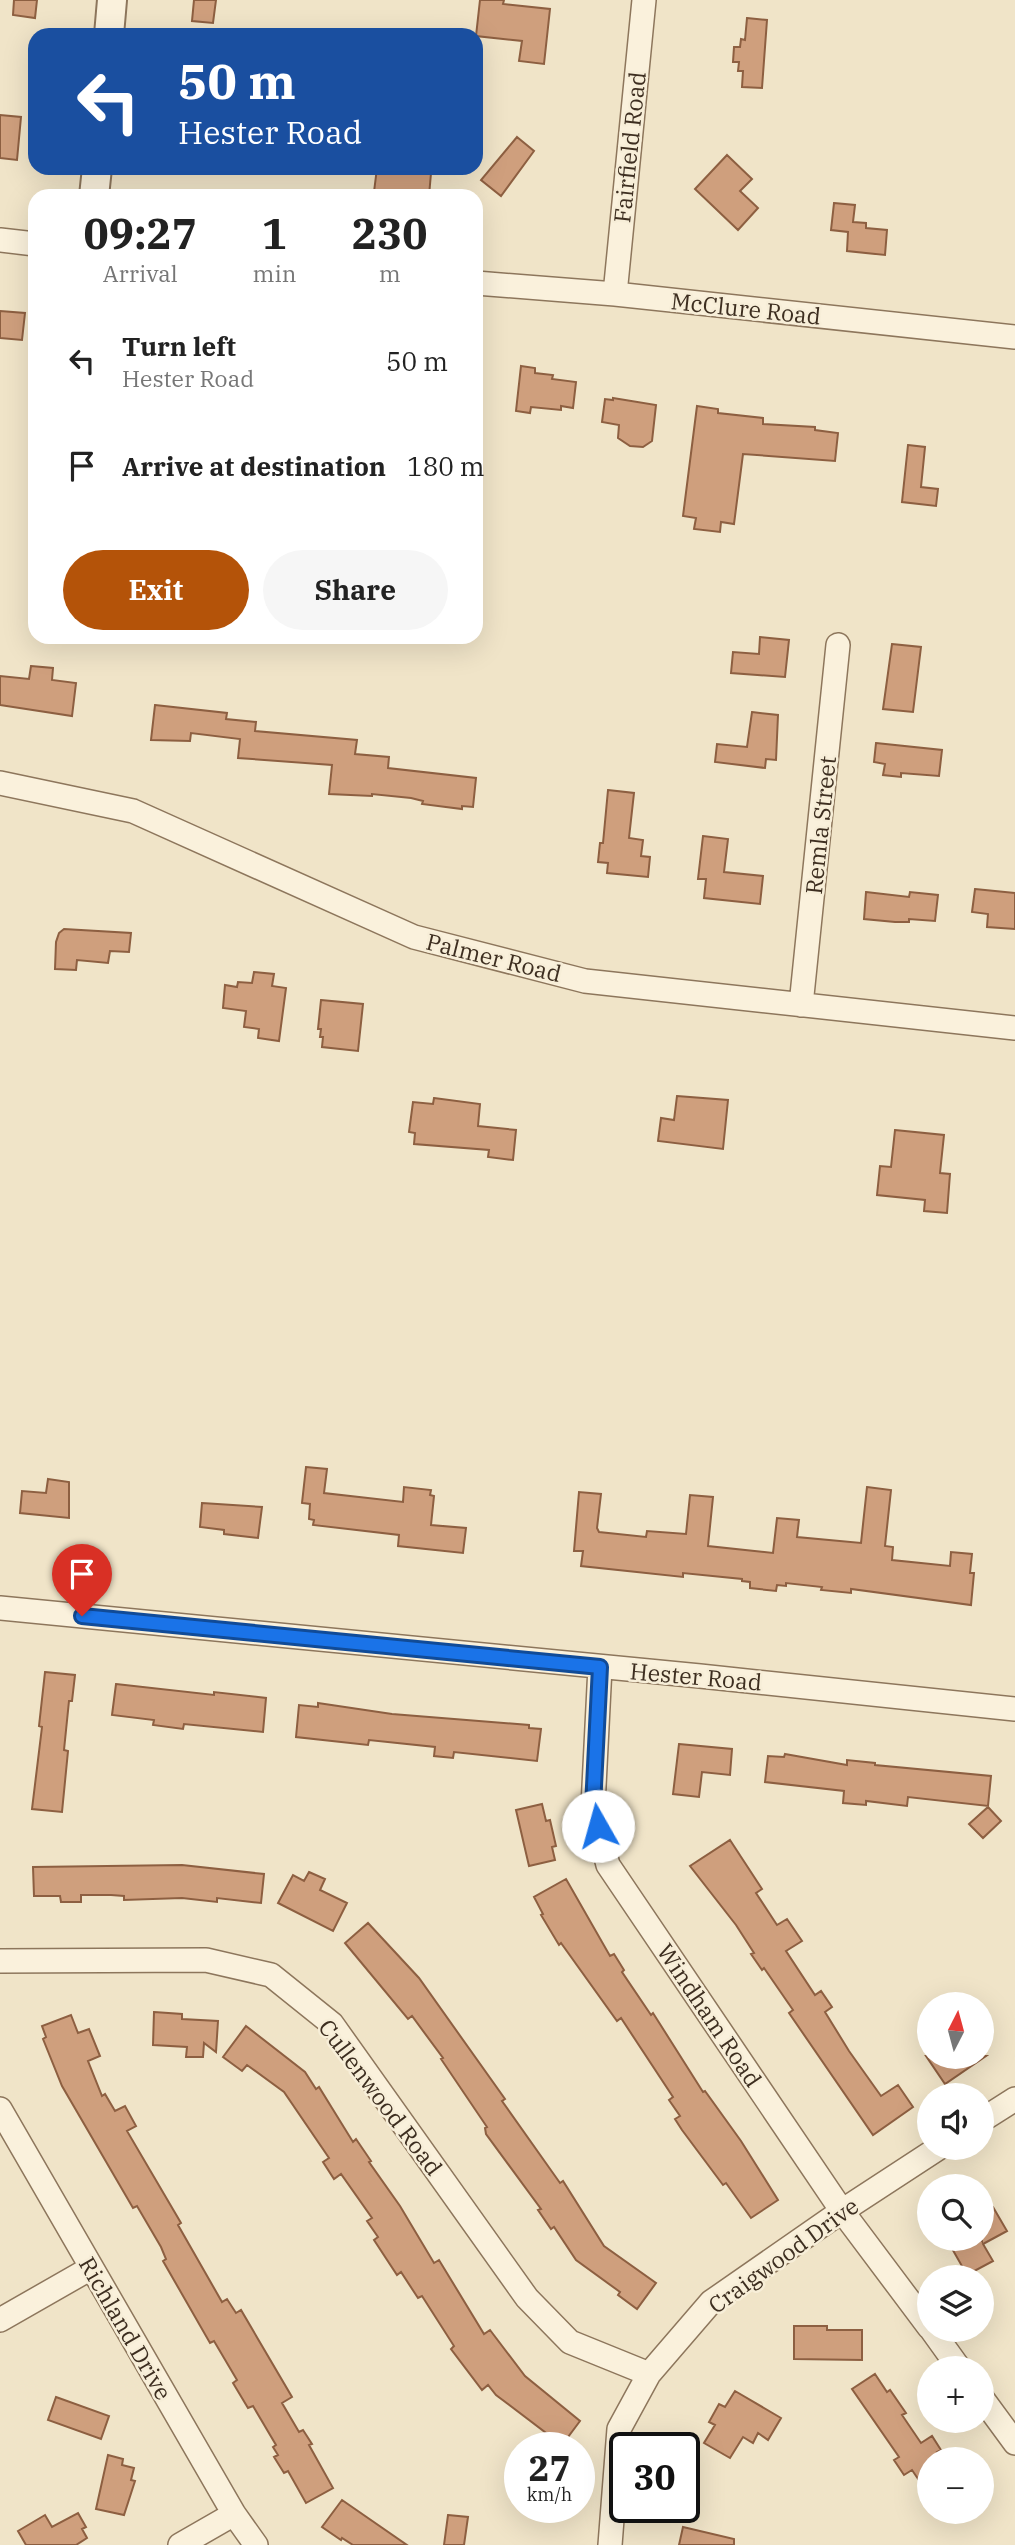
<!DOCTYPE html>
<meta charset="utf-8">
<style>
:root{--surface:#fff;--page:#f6f6f6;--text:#222;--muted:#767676;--accent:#b45309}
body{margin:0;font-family:"IBM Plex Serif",serif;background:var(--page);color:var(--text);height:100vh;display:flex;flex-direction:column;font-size:26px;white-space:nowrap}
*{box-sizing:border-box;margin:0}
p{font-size:23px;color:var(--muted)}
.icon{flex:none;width:38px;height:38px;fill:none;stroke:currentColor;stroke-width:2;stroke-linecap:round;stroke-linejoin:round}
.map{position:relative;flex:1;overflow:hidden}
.panel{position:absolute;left:28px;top:189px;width:455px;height:455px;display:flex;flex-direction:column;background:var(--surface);border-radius:21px;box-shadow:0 7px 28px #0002}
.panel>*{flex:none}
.top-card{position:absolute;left:28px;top:28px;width:455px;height:147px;border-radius:21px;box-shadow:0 7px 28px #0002;background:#1a4fa0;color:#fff;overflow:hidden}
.needle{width:46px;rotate:6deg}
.tools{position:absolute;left:917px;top:1992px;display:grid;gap:14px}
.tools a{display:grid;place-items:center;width:77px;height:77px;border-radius:50%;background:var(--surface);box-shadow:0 7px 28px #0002;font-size:35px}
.speed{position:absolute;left:504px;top:2432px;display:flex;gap:14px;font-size:35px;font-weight:700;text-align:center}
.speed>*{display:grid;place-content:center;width:91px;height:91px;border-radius:50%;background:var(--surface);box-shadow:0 7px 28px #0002;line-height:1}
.speed small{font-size:18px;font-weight:400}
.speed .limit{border:4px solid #111;border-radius:10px;background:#fff;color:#111}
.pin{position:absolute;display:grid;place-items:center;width:60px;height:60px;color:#fff;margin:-72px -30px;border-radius:50% 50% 50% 0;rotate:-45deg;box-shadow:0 0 7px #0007}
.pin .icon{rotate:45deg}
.me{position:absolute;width:77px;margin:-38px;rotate:353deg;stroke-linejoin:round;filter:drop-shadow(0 0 5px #0008)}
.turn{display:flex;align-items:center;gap:24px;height:147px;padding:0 35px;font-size:32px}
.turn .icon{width:91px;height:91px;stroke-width:2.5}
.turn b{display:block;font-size:49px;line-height:60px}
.eta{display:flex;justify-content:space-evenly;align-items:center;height:119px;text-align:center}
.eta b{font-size:42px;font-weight:700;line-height:49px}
.primary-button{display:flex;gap:14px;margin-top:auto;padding:14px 35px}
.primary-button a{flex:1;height:80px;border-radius:42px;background:var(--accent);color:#fff;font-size:28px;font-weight:700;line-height:80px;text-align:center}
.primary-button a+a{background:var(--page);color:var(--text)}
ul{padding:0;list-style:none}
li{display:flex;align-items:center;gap:21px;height:105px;padding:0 35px}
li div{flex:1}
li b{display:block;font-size:26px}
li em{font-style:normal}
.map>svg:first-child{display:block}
.building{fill:#cf9f7d;stroke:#8d5f41;stroke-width:2}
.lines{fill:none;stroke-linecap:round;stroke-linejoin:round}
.minor-casing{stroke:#8d765c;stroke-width:26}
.tertiary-casing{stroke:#8d765c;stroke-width:32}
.minor{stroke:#faf1dc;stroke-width:23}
.tertiary{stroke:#faf1dc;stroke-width:28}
.route-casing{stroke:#114b97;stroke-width:18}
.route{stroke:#1a73e8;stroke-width:12}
.labels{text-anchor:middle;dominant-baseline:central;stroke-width:5;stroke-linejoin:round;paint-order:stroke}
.street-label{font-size:23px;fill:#3d2e20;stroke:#f7eed8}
</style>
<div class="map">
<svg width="1015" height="2545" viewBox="0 0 1015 2545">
<rect width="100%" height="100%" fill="#f0e4c8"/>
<!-- building -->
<path class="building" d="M14 0H37L35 18 13 15Z
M194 0H216L213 23 192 21Z
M480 0H504L503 4 550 9 544 64 519 61 522 41 476 36Z
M747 18 767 20 762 88 742 87 743 71H738L739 62H733L734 47H740L741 39 745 40Z
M0 115 21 117 17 160 0 158Z
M517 137 534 151 501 196 481 180Z
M727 155 752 179 740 191 758 208 738 230 695 189Z
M377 168H404L431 173 429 196H390V194L374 192Z
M834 203 855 205 853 222 866 223V228L887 230 885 255 847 251 848 232 831 230Z
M0 311 25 313 22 340 0 338Z
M521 366 535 368V373L553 375 552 379 576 382 573 408 561 406V410L531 407 530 413 516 411Z
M613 398 656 405 652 441 643 447 630 446 618 438 619 425 602 422 605 399 613 400Z
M697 406 718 409V413L763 418V424L815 427V430L838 433 835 461 743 454 734 524 721 522 720 532 694 529 696 518 683 516Z
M908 445 925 447 921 487 938 489 936 506 902 502Z
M760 637 789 640 785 677 731 673 733 652 759 654Z
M892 644 921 647 913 712 883 709Z
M31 666 53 668 52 680 76 683 72 716 0 705V676L29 679Z
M155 705 227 713 226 719 256 722 255 731 357 740 355 754 389 757 388 768 476 778 473 807 462 806V809L422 804 423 801 411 798 372 794V796L329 794 332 765 238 758 240 739 191 733 190 741 151 740Z
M752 712 778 715 776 760 766 759 765 768 715 762 717 744 747 747Z
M876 743 942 750 939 776 901 773V777L883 775 885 764 874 762Z
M608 790 634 793 629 838 643 840 641 856 650 857 648 877 607 873 608 863 598 862 600 843H603Z
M703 836 728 839 724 872 763 876 760 904 704 898 706 879H698Z
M975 889 1015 893V929L987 927 988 914 972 912Z
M866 892 909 897 910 892 938 895 935 921 909 919V922H895L864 919Z
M64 929 131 933 129 952 110 951 108 963 77 960 76 970 55 969 56 942 59 933Z
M254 972 274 974 272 986 286 988 279 1041 258 1038 259 1029 244 1027 246 1011 223 1008 225 985 237 987 238 982 252 983Z
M321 1000 363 1004 358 1051 322 1047 323 1037H320L321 1029H318Z
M677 1096 728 1100 723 1149 658 1141 661 1118 674 1120Z
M434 1098 480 1104 478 1126 516 1130 513 1160 488 1157 489 1150 414 1144 415 1133 409 1132 413 1102 433 1104Z
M895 1130 944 1135 940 1173 950 1174 947 1213 924 1211 925 1200 877 1195 880 1166 891 1167Z
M306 1467 327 1469 324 1493 403 1502 404 1487 431 1490 430 1495 434 1496 431 1525 466 1528 463 1553 398 1546 399 1535 313 1525 314 1520 309 1519 310 1504 302 1503Z
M48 1479 69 1482V1518L20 1513 22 1491 46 1493Z
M867 1487 891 1490 885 1546 893 1547 892 1560 950 1566 951 1552 972 1554 970 1573H974L971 1605 851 1589V1593L821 1590 822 1587 786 1583V1586L777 1585 776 1591 750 1588V1582L742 1581V1579L683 1573V1577L581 1566 583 1551H574L579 1492 601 1494 597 1528 599 1532 646 1537 647 1531 686 1534 690 1495 713 1497 708 1546 773 1553 777 1518 799 1520 797 1537 861 1543Z
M202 1503 262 1507 258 1538 224 1534V1530L200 1527Z
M45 1672 75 1675 72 1701H69L64 1750 68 1751 62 1812 32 1809 42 1727 39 1726Z
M116 1684 214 1695V1692L266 1698 263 1732 184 1724 183 1729 153 1725 154 1720 112 1715Z
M318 1703 392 1714 529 1725V1728L541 1729 537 1761 454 1752 453 1758 434 1756 435 1747 369 1740 368 1745 296 1737 299 1705 318 1707Z
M679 1744 732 1749 730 1775 702 1772 699 1797 673 1794Z
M785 1754 847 1765V1760L875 1763V1765L991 1776 988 1806 908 1797 907 1806 866 1801V1805L843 1803 844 1791 765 1782 768 1756 784 1757Z
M542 1804 546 1821 550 1820 556 1846 552 1847 555 1860 529 1866 516 1810Z
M988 1807 1001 1821 983 1838 969 1824Z
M730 1840 762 1889 756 1893 777 1925 787 1919 802 1941 786 1951 815 1995 821 1991 832 2007 825 2012 849 2051 881 2096 898 2085 913 2107 873 2135 789 2013 793 2010 764 1968 762 1970 751 1954 754 1953 736 1925 690 1866Z
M182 1865 264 1874 261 1903 217 1898V1902L182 1898 124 1900V1896L111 1895H81V1902H61L60 1896H34L33 1867Z
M309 1872 325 1879 320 1890 347 1903 333 1931 278 1903 293 1875 304 1881Z
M566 1879 610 1956 614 1954 624 1970 622 1972 651 2015 653 2013 703 2092 705 2091 741 2141 778 2200 751 2218 726 2183 723 2185 682 2130 675 2119 680 2116 669 2100 673 2097 621 2018 617 2021 561 1943 559 1945 541 1915 543 1914 534 1897Z
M368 1923 419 1978 505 2099 502 2101 560 2183 563 2181 604 2246 656 2283 637 2309 618 2295 620 2292 576 2260 554 2227 551 2229 538 2210 541 2209 486 2134 485 2128 487 2127 441 2059 443 2058 412 2016 408 2019 345 1943Z
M154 2012 182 2014V2019L218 2021 216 2052 204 2043 203 2057H186L187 2047 153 2045Z
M71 2015 78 2033 89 2029 100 2056 88 2061 102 2096 105 2094 115 2111 125 2106 136 2126 127 2131 181 2223 178 2225 222 2302 227 2299 236 2313 241 2310 292 2397 282 2403 299 2432 303 2430 312 2444 309 2445 333 2488 306 2503 288 2471 284 2473 274 2457 278 2455 273 2447 276 2445 253 2406 248 2408 233 2383 237 2380 214 2341 210 2343 163 2261 166 2259 161 2247 137 2206 133 2208 62 2086 43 2039 46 2037 42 2026Z
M246 2026 305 2072 316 2089 319 2087 353 2142 356 2139 371 2161 369 2162 400 2206 434 2263 439 2260 484 2334 490 2330 525 2376 580 2421 562 2445 496 2395 488 2385 482 2390 451 2349 454 2346 422 2296 418 2298 401 2272 397 2275 374 2240 378 2237 367 2221 372 2218 341 2174 334 2179 323 2162 329 2158 284 2092 247 2065 242 2071 223 2057Z
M926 2056H986L945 2084Z
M993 2207 1007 2231 983 2244 993 2261 967 2275 946 2238H980L982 2241V2213Z
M794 2326H827V2330H862V2360L794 2359Z
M875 2374 887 2392 890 2390 906 2413 902 2415 921 2443 932 2436 941 2450 937 2452 942 2459H929V2495L912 2470 904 2475 894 2460 899 2457 852 2389Z
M735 2391 781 2418 768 2440 758 2433 753 2443 743 2437 730 2458 704 2443 715 2425 709 2422 719 2404 725 2407Z
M56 2397 109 2416 101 2439 48 2420Z
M108 2455 123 2459 122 2465 134 2468 131 2480 135 2481 124 2515 96 2509Z
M342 2500 407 2545H353L342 2538 341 2540 322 2527Z
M78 2513 86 2527 82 2529 87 2538 76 2545H26L18 2531 45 2515 52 2527Z
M448 2515 468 2517 464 2545H444Z
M683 2527 734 2539V2545H679Z"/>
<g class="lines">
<defs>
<path id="minor" d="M0 240 35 244
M476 283 615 294 1015 337
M615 294 644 0
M0 783 133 811 414 937 585 981 1015 1028
M801 1005 838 645
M0 1608 700 1676 1015 1709
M600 1667 593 1806 608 1865 842 2211 929 2327
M0 1961 206 1960 271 1975 332 2024 527 2298 570 2342 649 2374
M0 2109 234 2514 256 2545
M982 2120 1015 2099
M0 2320 91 2268
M931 2329 959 2368
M982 2398 1015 2443
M180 2545 234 2514
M610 2545 619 2429 649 2374 711 2302 842 2211 940 2147"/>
<path id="tertiary" d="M109 35 112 0
M94 196 97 168"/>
</defs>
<!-- minor casing -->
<use href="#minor" class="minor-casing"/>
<!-- tertiary casing -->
<use href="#tertiary" class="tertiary-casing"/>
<!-- minor -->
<use href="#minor" class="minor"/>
<!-- tertiary -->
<use href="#tertiary" class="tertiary"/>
</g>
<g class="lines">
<defs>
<path id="route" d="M82 1616 600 1667 593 1806 598 1826"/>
</defs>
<!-- route casing -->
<use href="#route" class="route-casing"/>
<!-- route -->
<use href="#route" class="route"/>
</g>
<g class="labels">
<!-- street labels -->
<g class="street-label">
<text transform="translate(629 147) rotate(-84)">Fairfield Road</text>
<text transform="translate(746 308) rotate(6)">McClure Road</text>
<text transform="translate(820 825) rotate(-84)">Remla Street</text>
<text transform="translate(494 957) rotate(14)">Palmer Road</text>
<text transform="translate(696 1676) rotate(5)">Hester Road</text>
<text transform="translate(710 2015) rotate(56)">Windham Road</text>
<text transform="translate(381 2097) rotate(53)">Cullenwood Road</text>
<text transform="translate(783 2255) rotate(-36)">Craigwood Drive</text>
<text transform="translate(126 2328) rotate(60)">Richland Drive</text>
</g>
</g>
</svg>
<div class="tools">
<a><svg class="needle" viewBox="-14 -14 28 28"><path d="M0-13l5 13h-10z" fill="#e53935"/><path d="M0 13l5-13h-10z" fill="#767676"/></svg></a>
<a><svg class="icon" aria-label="sound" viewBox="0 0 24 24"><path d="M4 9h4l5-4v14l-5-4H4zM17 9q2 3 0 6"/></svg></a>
<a><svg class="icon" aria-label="search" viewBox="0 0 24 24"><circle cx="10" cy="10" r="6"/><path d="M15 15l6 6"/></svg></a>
<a><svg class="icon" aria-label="layers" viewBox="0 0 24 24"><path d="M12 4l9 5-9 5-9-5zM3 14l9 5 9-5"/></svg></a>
<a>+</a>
<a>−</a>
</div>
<div class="speed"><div>27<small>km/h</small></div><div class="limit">30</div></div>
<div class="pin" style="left:82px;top:1616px;background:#d93025"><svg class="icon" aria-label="arrive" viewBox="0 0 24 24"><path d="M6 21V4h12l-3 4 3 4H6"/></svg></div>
<svg class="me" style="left:598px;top:1826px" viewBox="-20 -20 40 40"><circle r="19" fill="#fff"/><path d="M0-13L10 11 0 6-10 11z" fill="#1a73e8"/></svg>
<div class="top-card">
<div class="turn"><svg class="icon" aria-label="left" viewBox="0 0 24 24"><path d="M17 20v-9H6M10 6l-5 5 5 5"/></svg><div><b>50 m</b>Hester Road</div></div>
</div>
<section class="panel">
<div class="eta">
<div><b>09:27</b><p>Arrival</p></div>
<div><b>1</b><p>min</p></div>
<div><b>230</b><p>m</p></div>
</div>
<ul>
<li><svg class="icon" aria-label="left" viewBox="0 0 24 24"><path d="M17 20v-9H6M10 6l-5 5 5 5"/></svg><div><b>Turn left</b><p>Hester Road</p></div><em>50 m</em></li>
<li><svg class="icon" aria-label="arrive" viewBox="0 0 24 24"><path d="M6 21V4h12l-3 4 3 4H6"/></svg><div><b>Arrive at destination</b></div><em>180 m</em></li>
</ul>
<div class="primary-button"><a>Exit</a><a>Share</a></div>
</section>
</div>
